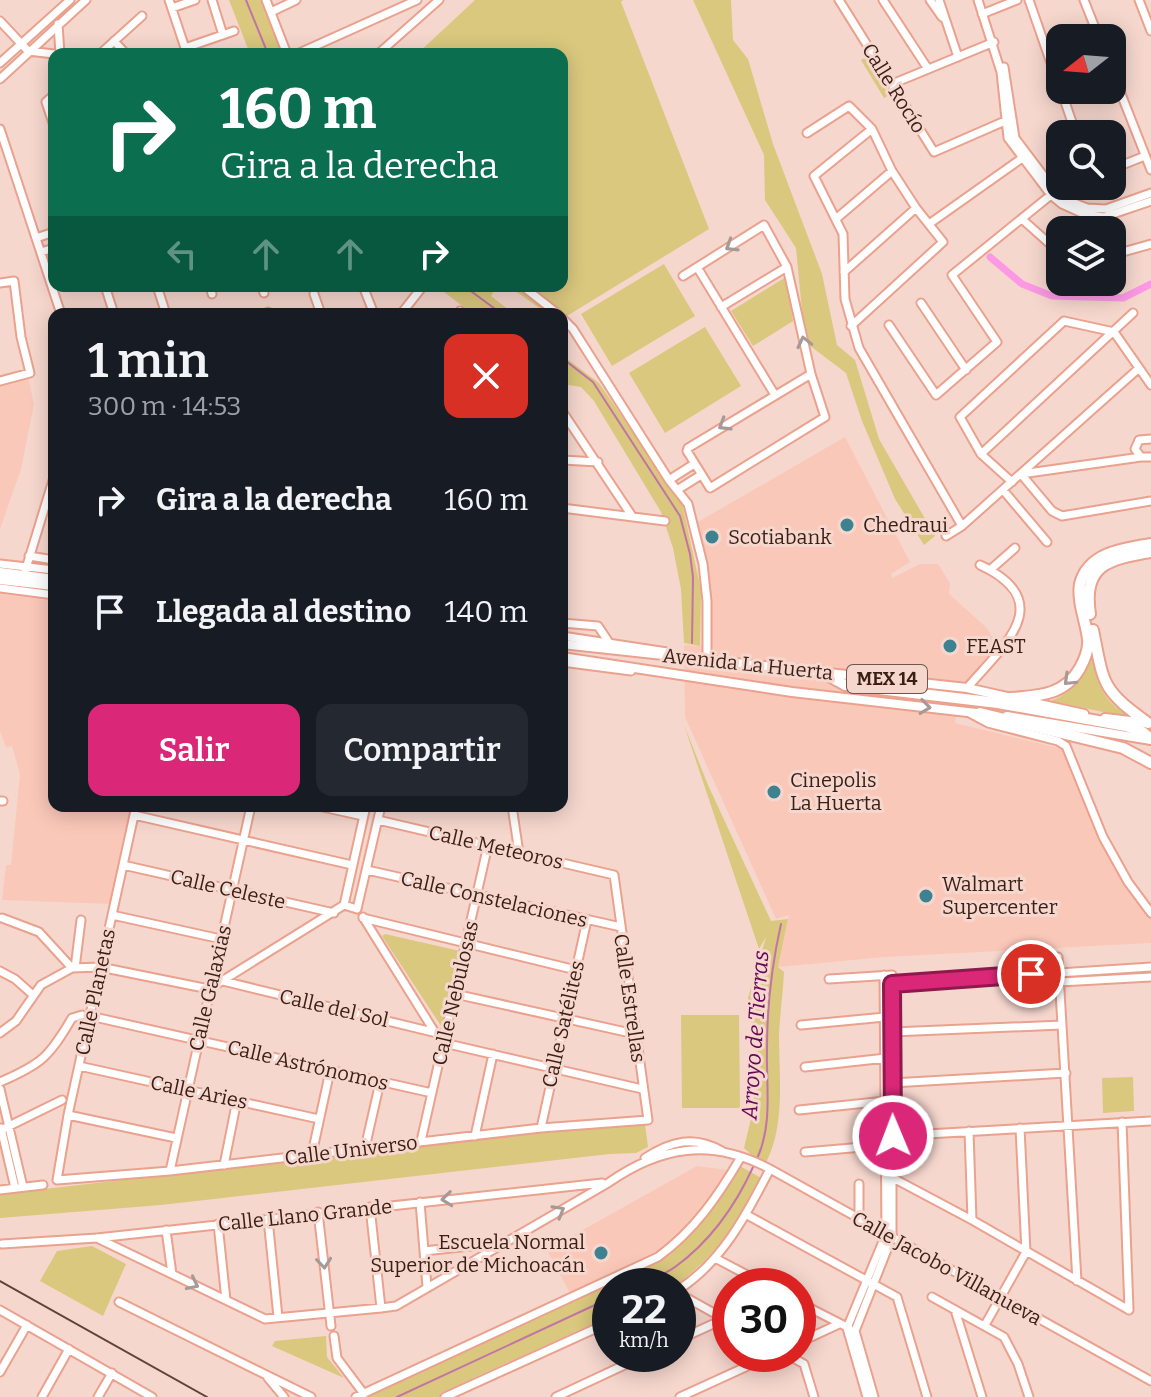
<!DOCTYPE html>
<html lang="es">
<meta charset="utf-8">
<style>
:root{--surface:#171b24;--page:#242831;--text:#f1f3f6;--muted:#9ea1a6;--accent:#db2777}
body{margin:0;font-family:Bitter,serif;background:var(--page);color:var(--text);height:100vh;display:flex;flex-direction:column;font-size:30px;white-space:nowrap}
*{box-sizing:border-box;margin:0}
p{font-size:26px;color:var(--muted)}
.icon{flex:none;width:44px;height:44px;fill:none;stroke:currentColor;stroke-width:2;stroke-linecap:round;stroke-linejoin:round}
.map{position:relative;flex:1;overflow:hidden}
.panel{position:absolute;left:48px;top:308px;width:520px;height:504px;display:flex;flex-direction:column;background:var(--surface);border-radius:16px;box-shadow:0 4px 20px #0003}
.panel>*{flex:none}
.hud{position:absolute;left:48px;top:48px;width:520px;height:244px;border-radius:16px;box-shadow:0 4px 20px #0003;background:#0b6e4f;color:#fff;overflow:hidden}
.needle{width:52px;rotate:253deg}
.tools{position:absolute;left:1046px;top:24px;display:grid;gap:16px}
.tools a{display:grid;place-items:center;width:80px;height:80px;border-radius:16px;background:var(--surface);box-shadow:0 4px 20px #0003;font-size:40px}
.speed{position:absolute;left:592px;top:1268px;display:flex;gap:16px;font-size:40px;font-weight:700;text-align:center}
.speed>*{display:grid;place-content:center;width:104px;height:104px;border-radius:50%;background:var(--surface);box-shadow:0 4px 20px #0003;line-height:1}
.speed small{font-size:20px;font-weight:400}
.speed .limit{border:12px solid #d22;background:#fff;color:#111}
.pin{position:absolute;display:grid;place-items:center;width:68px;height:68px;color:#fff;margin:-34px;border:4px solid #fff;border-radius:50%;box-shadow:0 2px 8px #0007}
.me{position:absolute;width:88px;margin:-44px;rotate:359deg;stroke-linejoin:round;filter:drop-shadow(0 0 6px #0008)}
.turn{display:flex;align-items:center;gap:28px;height:168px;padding:0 40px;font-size:36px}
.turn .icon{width:104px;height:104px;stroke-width:2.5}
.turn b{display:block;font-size:56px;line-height:68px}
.lanes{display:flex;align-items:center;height:76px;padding:0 40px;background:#0003;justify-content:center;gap:40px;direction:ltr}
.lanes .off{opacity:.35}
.round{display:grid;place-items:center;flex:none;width:84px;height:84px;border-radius:16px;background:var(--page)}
.headline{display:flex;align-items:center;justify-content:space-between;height:136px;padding:0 40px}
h1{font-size:48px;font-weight:600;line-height:60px}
.action{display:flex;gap:16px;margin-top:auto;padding:16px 40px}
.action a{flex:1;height:92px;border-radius:16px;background:var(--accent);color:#fff;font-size:32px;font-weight:600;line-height:92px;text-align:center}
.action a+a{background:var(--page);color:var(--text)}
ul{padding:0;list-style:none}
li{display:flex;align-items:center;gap:24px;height:112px;padding:0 40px}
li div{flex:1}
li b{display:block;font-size:30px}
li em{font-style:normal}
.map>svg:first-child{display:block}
.built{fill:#fac8b9}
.green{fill:#dac87e}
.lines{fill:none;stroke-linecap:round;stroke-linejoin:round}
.stream{stroke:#c274a6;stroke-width:2}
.canal{stroke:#fc98e4;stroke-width:7}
.minor-casing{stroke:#eaa18d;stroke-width:11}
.major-casing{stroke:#eaa18d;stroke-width:12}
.highway-casing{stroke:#eaa18d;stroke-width:14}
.minor{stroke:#fff;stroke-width:7}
.major{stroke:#fff;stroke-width:8}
.highway{stroke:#fff;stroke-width:10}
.rail{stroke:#5f433b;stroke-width:2}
.oneway{stroke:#a69a97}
.route-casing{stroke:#8e194d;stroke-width:20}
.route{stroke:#db2777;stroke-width:14}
.poi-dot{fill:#3e8191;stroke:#f6d7ce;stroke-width:3}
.labels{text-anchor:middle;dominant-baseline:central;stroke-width:6;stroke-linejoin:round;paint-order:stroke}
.shield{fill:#f6d7ce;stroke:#72564e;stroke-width:2}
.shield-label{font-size:18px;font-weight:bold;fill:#3a1f17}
.street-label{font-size:20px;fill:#3a1f17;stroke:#f6d7ce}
.poi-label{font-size:20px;fill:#3a1f17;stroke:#f6d7ce;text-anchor:start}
.water-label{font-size:22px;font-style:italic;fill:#650956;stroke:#f6d7ce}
</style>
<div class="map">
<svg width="1151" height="1397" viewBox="0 0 1151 1397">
<rect width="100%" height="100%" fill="#f6d7ce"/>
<!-- built -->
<path class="built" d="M28 377 34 404 21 469 0 529V385Z
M845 437 910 562 891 574 892 578 920 564H938L950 583 949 594 987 628 995 642 994 650 967 682 960 681 955 723 1063 749 1067 745 1102 832 1130 880 1151 908V943L885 957 778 967 789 915 776 919 685 717 684 645 702 646V597L698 555 691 526Z
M0 594 54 601V806H132L110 904 2 900 6 865H11L20 774 12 746 6 747 0 731Z
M697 1166 728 1170 715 1194 690 1226 662 1253 571 1295 547 1250Z"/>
<!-- green -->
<path class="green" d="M229 0H262L283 54H250Z
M475 0H623L621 2 709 229 562 319V314H548L508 286H562V54H417Z
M693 0H731L733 40 748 59 773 144 822 274 837 345 855 360 879 439 935 536 924 545 895 499 862 421 846 373 805 342 796 248 765 200 764 155Z
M870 55 893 93 884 98 861 60Z
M664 264 695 316 612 366 581 314Z
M786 277 793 321 753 346 731 311Z
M436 286H497L491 296 514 314H473Z
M705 327 741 386 665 433 629 373Z
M562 355 599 383 682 503 701 590 700 646 684 643 681 589 673 548 661 512 594 401 581 387 562 384Z
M1092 655C1099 687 1102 701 1132 718L1050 701C1074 693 1082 677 1092 655Z
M684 725 708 785 771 921 788 919 778 967 784 972C783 993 780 1014 779 1035 779 1077 786 1129 764 1166L744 1148 753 1110 757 1059 748 998 766 937 759 949Z
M385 934 460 951 443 1029 382 936Z
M681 1015H739L740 1108H682Z
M1133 1077 1134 1111 1103 1113 1102 1078Z
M645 1124 648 1147 636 1153 610 1154 161 1205 0 1218V1194L535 1133Z
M740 1166 761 1178C741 1221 714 1257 675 1286H610V1316L441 1393 440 1397H364L662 1260C693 1231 718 1203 740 1166Z
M92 1246 126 1264 103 1316 40 1281 57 1251Z
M326 1336 327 1357 344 1378 272 1346 275 1341Z"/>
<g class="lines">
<!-- stream -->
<path class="stream" d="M246 0 268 54
M464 286 502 314
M562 358 593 382 680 516 690 554 693 577 692 643
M757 1159C773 1123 766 1087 767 1048 767 1006 772 964 781 924
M636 1286C649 1280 664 1275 675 1267 711 1241 736 1205 754 1165
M397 1397 610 1298"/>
<!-- canal -->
<path class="canal" d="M990 257 1022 284 1052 296 1123 298 1151 284"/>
<defs>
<path id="minor" d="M169 0 187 54
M212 0 223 35
M266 0 287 54
M839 0 934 152 1005 121
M883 0 928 69
M930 0 942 17
M939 0 958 57
M978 0 1001 72 1008 138 1051 195 1062 204 1084 214 1104 217 1151 201
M1029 0 1060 89
M1084 0 1099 38
M1139 0 1151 31
M172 8 195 0
M271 12 296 0
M982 14 1017 0
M0 21 28 51 54 54
M58 24 60 54
M114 41 126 54
M185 48 234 31
M100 54 142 16
M297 54 417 0
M378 54 439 0
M0 63 70 0
M1004 67 1015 138 1046 179 1067 200 1087 208 1106 209 1151 193
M1112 71 1151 170
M0 79 86 0
M892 84 994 42
M1061 90 1076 134
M54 95 46 102 54 126
M0 129 61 314
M872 129 814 176 843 234 845 299 859 348 962 526
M807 133 849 106 872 129 892 171 916 208 943 242 851 326
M1112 169 1145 156
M837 218 892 171
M1023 220 1051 245 1060 248
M929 224 1025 156
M36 238 54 232
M41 252 54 248
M1112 255 1151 244
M697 267 775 395
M844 272 916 208
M683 276 764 225 787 267 811 374 825 417 710 488 687 451 688 448 811 374
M0 283 14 281 21 337 30 373 0 381
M105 286 114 314
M157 286 166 314
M210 286 212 294
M262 286 264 293
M363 286 374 314
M525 288 558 314
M314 294 321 314
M921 303 966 370
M721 307 787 267
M268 312V314
M401 314 423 286
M458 314 460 311
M562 318 573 329 669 480 688 504 703 564 707 601V660
M889 325 936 395 997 342 952 275 1057 190 1067 186
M562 411 632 516
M1151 439 1139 440 1135 449 1141 457H1151
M981 454 1133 313
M562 460 598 462
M1021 474 1052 511 1062 516 1151 501
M1021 474 1141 457
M669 480 694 464
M1012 482 981 454 960 417 1064 321 1114 332 1151 385
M677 490 701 475
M1003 490 1047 542
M562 508 665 521
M946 536 962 526 1138 369
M29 556 54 560
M0 564 54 570
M990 570 1015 548
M24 575 54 477
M0 588 54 595
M562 623 598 626 608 641
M562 636 667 652
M562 662 631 671
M967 688C1003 646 1059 602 980 565
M971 714 988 723 1058 741 1066 746 1103 837 1128 882 1151 913
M0 801H3
M136 806 68 1115 57 1180 170 1171 541 1128 648 1120 614 875 378 820
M318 806 363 816
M512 806 519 853
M134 815 352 865
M123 865 334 913
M367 870 621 927
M344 905 366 806
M357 909 381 806
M112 915 221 939
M363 917 434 1031
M2 918 39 932 72 968
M363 918 576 970
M1058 957 1077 1281
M75 968 81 920
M0 971 15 979 33 995
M829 979 892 975V1237L855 1331 874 1397
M223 981 445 1035
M1060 982 1151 977
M892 984 1151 967
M209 989 344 905 357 909
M455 994 635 1034
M90 1016 432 1093
M801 1025 885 1017
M892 1032 1062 1025
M0 1033 16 1021 41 985 72 968 100 967 209 989
M444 1043 642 1089
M79 1066 319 1119
M805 1067 886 1058
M0 1082C42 1064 49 1057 72 1018L82 1015
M892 1083 1066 1073
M0 1089 23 1187
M799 1110 886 1101
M68 1115 176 1138
M1122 1122 1129 1310
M1 1128 15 1188
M541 1128 587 920
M1 1130 62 1100
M969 1131 972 1220
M475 1136 493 1054
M893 1136 1151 1121
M421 1141 488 845
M365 1148 380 1082
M805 1152 886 1145
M312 1154 330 1071
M645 1158C671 1141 694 1135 722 1151
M224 1165 237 1100
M170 1171 251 806
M893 1178 972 1220 1129 1310
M859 1184V1219
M0 1190 43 1185
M420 1202 427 1287
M370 1207 381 1308
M318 1212 331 1326
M747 1215 897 1297 927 1397
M268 1219 278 1317
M218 1224 226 1300
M166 1230 172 1274
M97 1238 265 1319 381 1308 396 1306 608 1183C661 1146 711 1138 770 1169L1151 1381
M2 1244 97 1238 602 1183
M424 1251 498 1243
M715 1258 768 1286
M678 1290C722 1262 747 1214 770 1169
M678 1293 730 1322
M932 1297 1004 1337 1018 1364 1029 1397
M119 1302 311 1397
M798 1302 849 1328
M0 1310 152 1397
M955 1310 982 1397
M985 1325 1026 1252 1020 1128
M334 1336 337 1358 364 1394
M678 1340 724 1319
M798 1343 839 1324
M786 1354 804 1364 814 1397
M0 1372 27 1325
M268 1378 284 1397
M42 1397 69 1349
M98 1397 112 1373
M356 1397 658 1257C695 1230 718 1196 741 1157
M445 1397 610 1322
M556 1397 648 1354
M680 1397 774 1354
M867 1397 847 1328 886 1234 884 975"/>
<path id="major" d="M0 572 54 579
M0 580 54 586
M562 644 967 688 1084 714
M562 657 792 692 985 714
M1007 716 1151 740
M1105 718 1147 723"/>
<path id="highway" d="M1090 614C1082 564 1110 559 1151 552
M1093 630C1104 685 1101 689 1148 723
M818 670 845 685 998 703 1126 726 1141 731 1151 739
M1011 698C1039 696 1065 695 1080 668 1085 659 1089 649 1088 639 1086 622 1077 601 1080 584 1088 552 1125 548 1151 544
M980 713 1123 748 1151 763"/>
</defs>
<!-- minor casing -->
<use href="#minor" class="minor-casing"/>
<!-- major casing -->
<use href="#major" class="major-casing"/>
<!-- highway casing -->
<use href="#highway" class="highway-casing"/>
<!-- minor -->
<use href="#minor" class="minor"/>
<!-- major -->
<use href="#major" class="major"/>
<!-- highway -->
<use href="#highway" class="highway"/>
<!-- rail -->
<path class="rail" d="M0 1281 207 1397"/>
</g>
<!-- one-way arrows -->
<defs><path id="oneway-chevron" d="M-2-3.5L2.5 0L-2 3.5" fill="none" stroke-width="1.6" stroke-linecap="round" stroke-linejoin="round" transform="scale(2)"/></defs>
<g class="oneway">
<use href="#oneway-chevron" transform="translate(731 246) rotate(148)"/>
<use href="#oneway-chevron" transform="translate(804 342) rotate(-103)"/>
<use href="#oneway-chevron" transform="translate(724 425) rotate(149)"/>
<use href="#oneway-chevron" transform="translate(1069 680) rotate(136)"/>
<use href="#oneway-chevron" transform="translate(925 707) rotate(7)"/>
<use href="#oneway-chevron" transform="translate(447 1199) rotate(174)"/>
<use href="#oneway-chevron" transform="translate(559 1211) rotate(-30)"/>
<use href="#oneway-chevron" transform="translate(324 1263) rotate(84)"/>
<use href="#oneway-chevron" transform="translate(193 1284) rotate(26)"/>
</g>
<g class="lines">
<defs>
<path id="route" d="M893 1136 892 984 1031 974"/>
</defs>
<!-- route casing -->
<use href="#route" class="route-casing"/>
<!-- route -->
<use href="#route" class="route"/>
</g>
<!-- markers -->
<g class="poi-dot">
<circle cx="847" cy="525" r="8"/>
<circle cx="712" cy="537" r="8"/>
<circle cx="950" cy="646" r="8"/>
<circle cx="774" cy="792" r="8"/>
<circle cx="926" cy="896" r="8"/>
<circle cx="601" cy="1253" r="8"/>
</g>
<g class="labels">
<!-- shield labels -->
<rect class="shield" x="847" y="665" width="80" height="28" rx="6"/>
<g class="shield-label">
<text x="887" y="679">MEX 14</text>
</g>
<!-- street labels -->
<g class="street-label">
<text transform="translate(894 88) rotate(58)">Calle Rocío</text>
<text transform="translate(748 664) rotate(6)">Avenida La Huerta</text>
<text transform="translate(496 847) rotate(13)">Calle Meteoros</text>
<text transform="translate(228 889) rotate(13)">Calle Celeste</text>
<text transform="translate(494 899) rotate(13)">Calle Constelaciones</text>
<text transform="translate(210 988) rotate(-77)">Calle Galaxias</text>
<text transform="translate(95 992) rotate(-78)">Calle Planetas</text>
<text transform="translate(455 993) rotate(-77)">Calle Nebulosas</text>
<text transform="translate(630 998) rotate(82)">Calle Estrellas</text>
<text transform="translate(334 1008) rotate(13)">Calle del Sol</text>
<text transform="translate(563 1024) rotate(-77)">Calle Satélites</text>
<text transform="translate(308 1065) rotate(13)">Calle Astrónomos</text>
<text transform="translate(199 1092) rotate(12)">Calle Aries</text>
<text transform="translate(351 1150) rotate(-7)">Calle Universo</text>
<text transform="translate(305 1215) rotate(-6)">Calle Llano Grande</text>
<text transform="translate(947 1268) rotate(29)">Calle Jacobo Villanueva</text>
</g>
<!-- poi labels -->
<g class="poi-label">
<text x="863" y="525">Chedraui</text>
<text x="728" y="537">Scotiabank</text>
<text x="966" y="646">FEAST</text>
<text x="790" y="780">Cinepolis<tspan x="790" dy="23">La Huerta</tspan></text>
<text x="942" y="884">Walmart<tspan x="942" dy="23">Supercenter</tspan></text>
<text x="585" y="1242" text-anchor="end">Escuela Normal<tspan x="585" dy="23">Superior de Michoacán</tspan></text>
</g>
<!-- water labels -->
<g class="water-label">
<text transform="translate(755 1035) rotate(-86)">Arroyo de Tierras</text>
</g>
</g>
</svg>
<div class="tools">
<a><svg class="needle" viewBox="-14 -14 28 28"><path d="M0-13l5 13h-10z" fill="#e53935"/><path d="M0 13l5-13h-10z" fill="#9ea1a6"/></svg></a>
<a><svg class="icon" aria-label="search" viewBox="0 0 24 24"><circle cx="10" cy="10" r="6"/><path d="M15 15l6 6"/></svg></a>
<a><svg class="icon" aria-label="layers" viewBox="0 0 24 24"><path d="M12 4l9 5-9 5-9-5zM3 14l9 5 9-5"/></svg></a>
</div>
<div class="speed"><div>22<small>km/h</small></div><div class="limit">30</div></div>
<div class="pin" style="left:1031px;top:974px;background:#d93025"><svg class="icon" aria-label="arrive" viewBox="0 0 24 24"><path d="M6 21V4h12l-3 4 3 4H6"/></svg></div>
<svg class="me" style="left:893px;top:1136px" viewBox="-20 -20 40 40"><circle r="17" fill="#db2777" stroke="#fff" stroke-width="3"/><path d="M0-11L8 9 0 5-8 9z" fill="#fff"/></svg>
<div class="hud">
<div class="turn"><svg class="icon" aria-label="right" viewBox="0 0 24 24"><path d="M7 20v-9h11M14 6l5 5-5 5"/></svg><div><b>160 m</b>Gira a la derecha</div></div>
<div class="lanes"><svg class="icon off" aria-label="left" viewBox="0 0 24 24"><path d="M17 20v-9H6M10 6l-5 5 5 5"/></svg><svg class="icon off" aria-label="ahead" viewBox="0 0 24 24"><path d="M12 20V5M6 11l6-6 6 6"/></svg><svg class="icon off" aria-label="ahead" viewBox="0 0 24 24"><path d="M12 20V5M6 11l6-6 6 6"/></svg><svg class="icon" aria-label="right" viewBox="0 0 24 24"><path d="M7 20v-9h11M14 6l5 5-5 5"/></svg></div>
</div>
<section class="panel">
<div class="headline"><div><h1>1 min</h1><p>300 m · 14:53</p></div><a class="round" style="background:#d93025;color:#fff"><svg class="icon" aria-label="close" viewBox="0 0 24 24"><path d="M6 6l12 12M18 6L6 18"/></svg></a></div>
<ul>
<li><svg class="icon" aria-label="right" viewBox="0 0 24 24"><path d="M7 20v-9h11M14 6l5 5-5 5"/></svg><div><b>Gira a la derecha</b></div><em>160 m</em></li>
<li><svg class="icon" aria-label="arrive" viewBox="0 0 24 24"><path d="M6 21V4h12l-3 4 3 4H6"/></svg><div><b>Llegada al destino</b></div><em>140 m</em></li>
</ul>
<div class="action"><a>Salir</a><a>Compartir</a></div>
</section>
</div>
